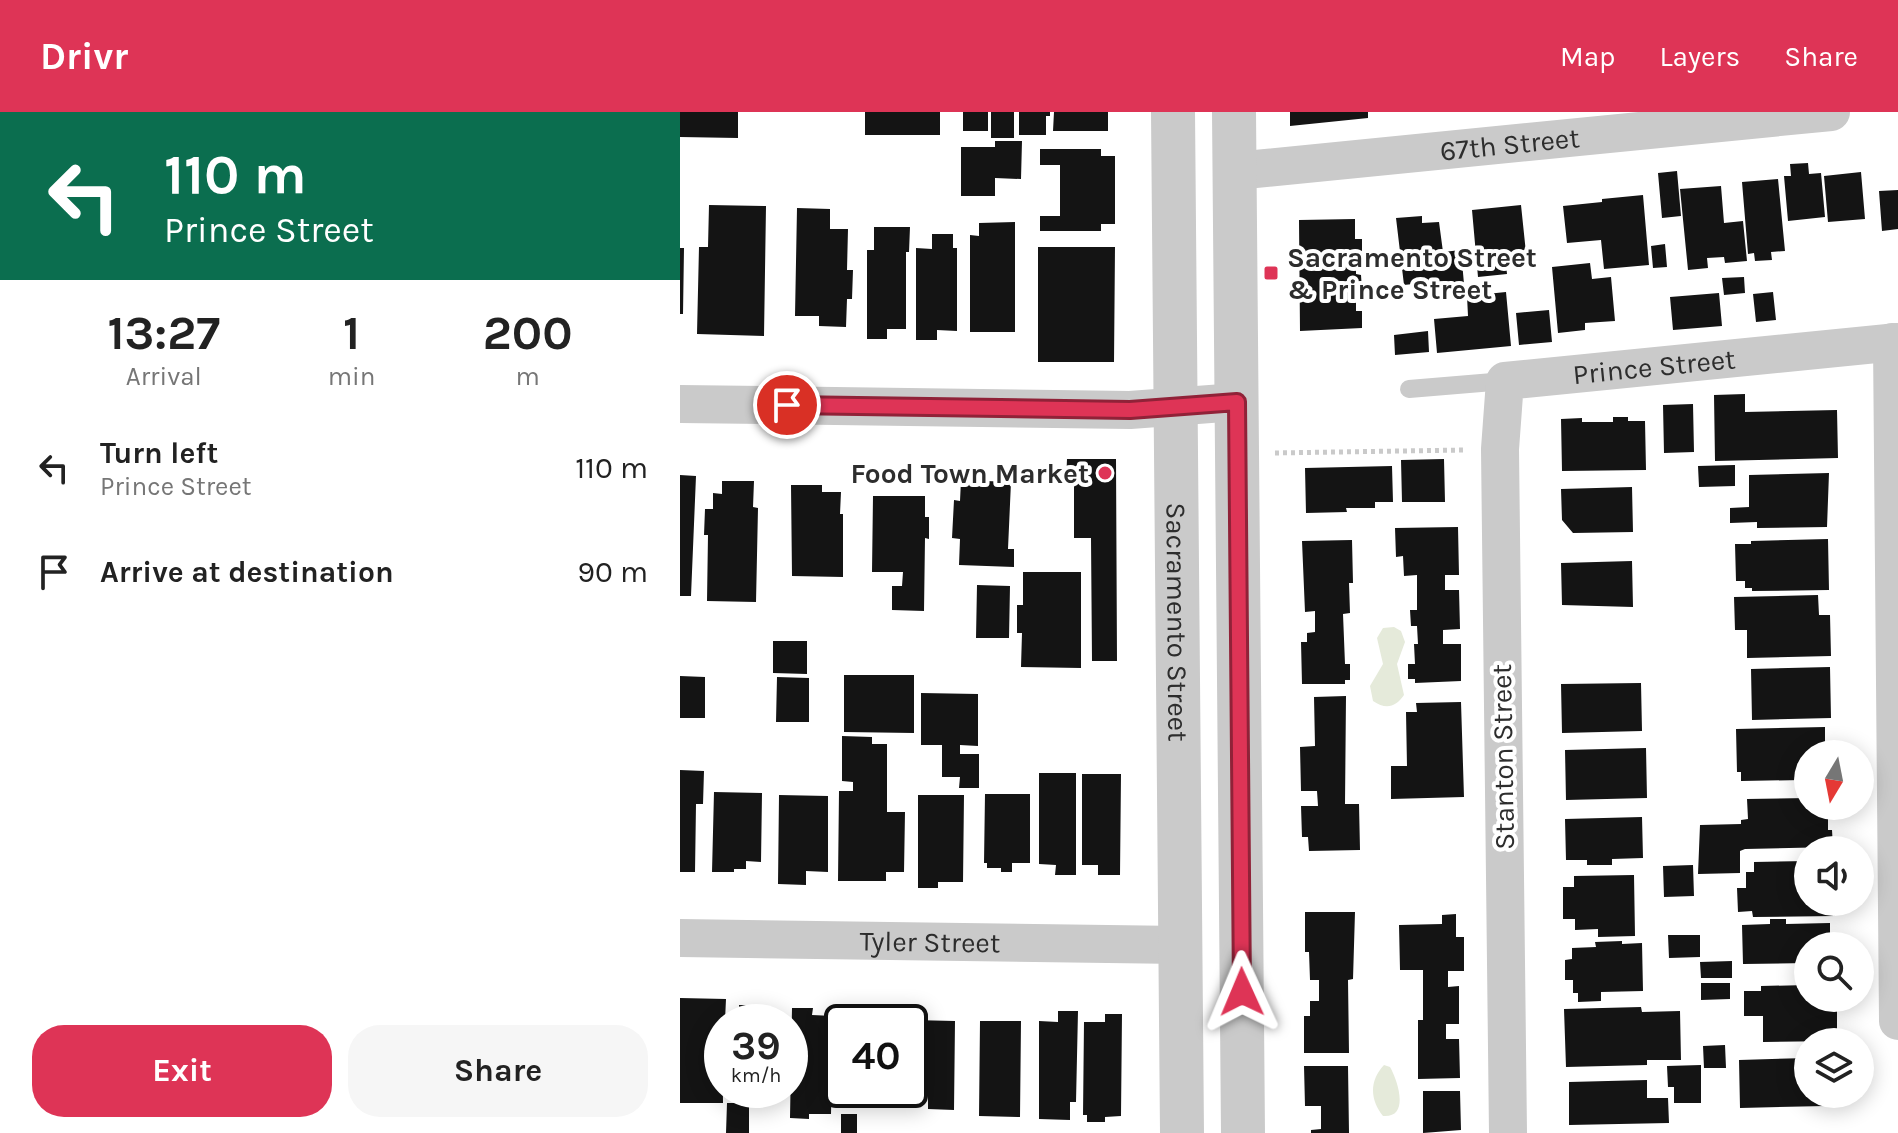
<!DOCTYPE html>
<style>
:root{--surface:#fff;--page:#f6f6f6;--text:#222;--muted:#767676;--accent:#de3456}
body{margin:0;font-family:Karla,sans-serif;background:var(--page);color:var(--text);height:100vh;display:flex;flex-direction:column;font-size:30px;white-space:nowrap}
*{box-sizing:border-box;margin:0}
p{font-size:26px;color:var(--muted)}
.icon{flex:none;width:44px;height:44px;fill:none;stroke:currentColor;stroke-width:2;stroke-linecap:round;stroke-linejoin:round}
.map{position:relative;flex:1;overflow:hidden}
.details{display:flex;flex-direction:column;background:var(--surface);width:680px}
.details>*{flex:none}
.top-card{background:#0b6e4f;color:#fff;overflow:hidden}
.needle{width:52px;rotate:190deg}
.controls{position:absolute;left:1114px;top:628px;display:grid;gap:16px}
.controls a{display:grid;place-items:center;width:80px;height:80px;border-radius:50%;background:var(--surface);box-shadow:0 4px 20px #0003;font-size:40px}
.speed{position:absolute;left:24px;top:892px;display:flex;gap:16px;font-size:40px;font-weight:700;text-align:center}
.speed>*{display:grid;place-content:center;width:104px;height:104px;border-radius:50%;background:var(--surface);box-shadow:0 4px 20px #0003;line-height:1}
.speed small{font-size:20px;font-weight:400}
.speed .limit{border:4px solid #111;border-radius:12px;background:#fff;color:#111}
.pin{position:absolute;display:grid;place-items:center;width:68px;height:68px;color:#fff;margin:-34px;border:4px solid #fff;border-radius:50%;box-shadow:0 2px 8px #0007}
.me{position:absolute;width:88px;margin:-44px;rotate:359deg;stroke-linejoin:round;filter:drop-shadow(0 0 6px #0008)}
.turn{display:flex;align-items:center;gap:28px;height:168px;padding:0 32px;font-size:36px}
.turn .icon{width:104px;height:104px;stroke-width:2.5}
.turn b{display:block;font-size:56px;line-height:68px}
.eta{display:flex;justify-content:space-evenly;align-items:center;height:136px;text-align:center}
.eta b{font-size:48px;font-weight:700;line-height:56px}
.action{display:flex;gap:16px;margin-top:auto;padding:16px 32px}
.action a{flex:1;height:92px;border-radius:32px;background:var(--accent);color:#fff;font-size:32px;font-weight:700;line-height:92px;text-align:center}
.action a+a{background:var(--page);color:var(--text)}
ul{padding:0;list-style:none}
li{display:flex;align-items:center;gap:24px;height:104px;padding:0 32px}
li div{flex:1}
li b{display:block;font-size:30px}
li em{font-style:normal}
header{display:flex;align-items:center;gap:48px;box-sizing:border-box;height:112px;padding:0 40px;background:var(--accent);color:#fff}
header strong{font-size:38px}
nav{display:flex;gap:44px;margin-inline-start:auto;font-size:28px}
main{display:flex;flex:1;min-height:0}
.map>svg:first-child{display:block}
.green{fill:#e5eada}
.building{fill:#141414}
.lines{fill:none;stroke-linecap:round;stroke-linejoin:round}
.path{stroke:#cacaca;stroke-width:5;stroke-dasharray:4 4;stroke-linecap:butt}
.service{stroke:#cacaca;stroke-width:18}
.minor{stroke:#cacaca;stroke-width:38}
.tertiary{stroke:#cacaca;stroke-width:44}
.route-casing{stroke:#902238;stroke-width:20}
.route{stroke:#de3456;stroke-width:14}
.poi-dot{fill:#de3456;stroke:#fff;stroke-width:3}
.labels{text-anchor:middle;dominant-baseline:central;stroke-width:8;stroke-linejoin:round;paint-order:stroke}
.street-label{font-size:28px;fill:#2d2d2d;stroke:#fff}
.poi-label{font-size:28px;font-weight:bold;fill:#2d2d2d;stroke:#fff;text-anchor:start}
</style>
<header>
<strong>Drivr</strong>
<nav><a>Map</a><a>Layers</a><a>Share</a></nav>
</header>
<main>
<section class="details">
<div class="top-card">
<div class="turn"><svg class="icon" aria-label="left" viewBox="0 0 24 24"><path d="M17 20v-9H6M10 6l-5 5 5 5"/></svg><div><b>110 m</b>Prince Street</div></div>
</div>
<div class="eta">
<div><b>13:27</b><p>Arrival</p></div>
<div><b>1</b><p>min</p></div>
<div><b>200</b><p>m</p></div>
</div>
<ul>
<li><svg class="icon" aria-label="left" viewBox="0 0 24 24"><path d="M17 20v-9H6M10 6l-5 5 5 5"/></svg><div><b>Turn left</b><p>Prince Street</p></div><em>110 m</em></li>
<li><svg class="icon" aria-label="arrive" viewBox="0 0 24 24"><path d="M6 21V4h12l-3 4 3 4H6"/></svg><div><b>Arrive at destination</b></div><em>90 m</em></li>
</ul>
<div class="action"><a>Exit</a><a>Share</a></div>
</section>
<div class="map">
<svg width="1218" height="1021" viewBox="0 0 1218 1021">
<rect width="100%" height="100%" fill="#fff"/>
<!-- green -->
<path class="green" d="M714 515 721 519 725 530 717 552 724 583C716 595 706 598 693 589L690 574 703 552 697 526 703 516Z
M704 953 710 955C718 969 730 1006 703 1004 690 988 689 969 704 953Z"/>
<!-- building -->
<path class="building" d="M0 0H58V26L0 25Z
M185 0H260V23H185Z
M283 0H308V19H283Z
M311 0H334V26H311Z
M339 0H370V4H366V23H339Z
M374 0H428V19H373Z
M610 0H688V6L610 14Z
M315 29H342L341 67 315 66V84H281V35H315Z
M360 37H421V44H435V112H421V119H360V104H380V53H360Z
M1128 51 1129 62 1141 61 1145 105 1108 109 1104 64H1111L1110 52Z
M997 59 1001 104 982 106 978 61Z
M1181 60 1185 107 1148 110 1144 64Z
M1098 67 1105 139 1091 140 1092 148 1075 149 1074 141 1068 142 1062 70Z
M1041 74 1044 111 1063 109 1067 149 1045 151 1044 145 1027 146 1028 156 1008 158 1000 77Z
M1218 78V117L1202 119 1199 79Z
M963 83 969 153 924 157 921 128 887 131 883 94 922 90V87Z
M29 93 86 94 84 224 17 222 19 135H28Z
M841 93 846 141 825 143 827 162 798 165 792 98Z
M117 96 150 97V117H168L167 158H173L172 187H167L166 215 139 214V204H115Z
M742 104V111L759 110 763 140 781 138 784 172 765 173V170H755L756 178 743 179 742 171 724 173 716 106Z
M675 107V127H682V145H676V162L681 163 682 179 676 180V199H682V216L620 219 619 108Z
M335 110V220H290V123L299 124V111Z
M194 115H230L229 140H226V217H207V227H187V138H194Z
M252 122H273V136H277V219L257 218V228H236V136L252 137Z
M985 132 987 155 973 156 971 134Z
M358 135H435L434 250H358Z
M0 136H4L3 202H0Z
M910 151 912 167 931 165 935 209 905 211V218L878 221 872 155Z
M1064 165 1065 181 1044 183 1042 166Z
M826 180 831 234 757 241 754 207 788 204 787 184Z
M1093 180 1096 208 1076 210 1073 182Z
M1039 181 1042 214 993 218 990 185Z
M869 198 872 230 839 233 836 201Z
M748 219 749 240 715 243 714 223Z
M1065 282V300L1157 298 1158 346 1035 349 1034 283Z
M1013 292 1014 340 984 341 983 293Z
M933 305H948V309H965L966 358 882 359 881 307 902 306V310H933Z
M387 347H436L437 549H412L411 426H394V371H386Z
M764 347 765 390H722L721 348Z
M1055 353V374L1019 375 1018 354Z
M712 354 713 390H695V396H666L667 400 626 401 625 356Z
M1149 361 1147 415 1077 416V410L1050 411V396L1069 395V363Z
M0 363 16 364 11 484H0Z
M281 368 331 370 328 437H334V455L279 453 280 427 272 426 274 388 280 389Z
M42 369H74L73 395 78 396 76 490 27 489 28 423H24L25 397H33V381L42 382Z
M111 373H142V380H161L160 402H163V465L112 464Z
M952 375 953 420 893 421 882 408 881 377Z
M193 384H245V405H249V427L245 426 244 499 212 498V474H222L223 460H192Z
M778 415 779 463H765V478H779L780 517 763 518V532H781V569L735 571V567H728V552H735L734 532H738L737 514H731L730 498H737V463L724 464 723 444 716 445 715 416Z
M1148 427 1149 478 1072 479V476H1065V469H1056L1055 432H1071V429Z
M672 428 673 471H669L670 501 663 502 665 552H670V568H665V572H622L621 530H627V521L635 520V499L625 500 622 429Z
M952 449 953 495 882 493 881 451Z
M343 460H401V556L341 555 342 521H337V493H343Z
M297 473 330 474 329 526H296Z
M1138 483 1139 503H1150L1151 544 1067 546V518H1055L1054 485Z
M93 529H127V562L93 561Z
M1150 555 1151 606 1072 608 1071 557Z
M164 563H234V621L164 620Z
M0 564 25 565V606H0Z
M97 565 129 566V610H96Z
M961 571 962 619 882 621 881 572Z
M241 581 298 582V634L280 633V642H299V676H279L280 665H262V633H241Z
M666 584 665 692H679L680 738 629 739 628 725H622L621 694H638L637 679H621L620 635 635 634 634 585Z
M781 590 784 685 711 687V654H727L726 600H737L736 591Z
M1145 615V635H1151V642H1128V674H1122V668L1061 669V660H1057L1056 617Z
M162 624 192 625V632H207V700H225L224 760H206V769H158L159 679H173V670L162 669Z
M966 636 967 686 886 688 885 638Z
M0 658 24 659 23 692H16L15 760H0Z
M359 661H396V763H375L376 753 359 752Z
M402 662H441L440 763H418V753H402Z
M34 680 82 681 81 750 66 749V757H54V760H32Z
M305 682H350V751H332V760H321V756H307V751H304Z
M99 683 148 684V760L126 759V773L98 772Z
M238 683H284L283 770H258V776H238Z
M1128 686V694H1148V718H1152L1153 735 1065 737 1060 739V761L1018 762 1020 713 1061 712V708L1068 707 1067 687Z
M962 705 963 746 932 747V753H907V748H886L885 707Z
M1128 749V790H1155V804L1073 805 1072 799 1058 800 1057 776H1066V760H1074V750Z
M1013 753 1014 784 984 785 983 754Z
M954 763 955 824 918 825V817L895 818V807H883V775H894V764Z
M625 800H675L673 867 668 868 669 941H624V904H630V889H639V868H630L629 840H625Z
M776 802V825H784V859H768V875L779 874V912H766V927H779L780 966 738 967V908H743V858H720L719 813 762 812V803Z
M1090 807H1106V812L1150 811V834H1128V851L1063 852 1062 813 1090 812Z
M988 823H1020V845L989 846Z
M942 829V832L962 831 963 879 921 880V889L898 890V881H893V868H885V848L892 847V836L916 835 915 830Z
M1052 849V866H1021L1020 850Z
M1021 871H1050V887L1021 888Z
M1128 873V886H1145V891H1157V929L1083 930V904H1064V879H1081V874Z
M0 886 46 887 45 909 42 910 43 991H0Z
M59 893 88 894V899H99L98 910H59Z
M961 895 962 900 1000 899 1001 948H967V953L886 955 884 897Z
M112 896H133L132 903 153 904 151 1002H129V1007L110 1006Z
M378 899H398L396 990H390V1008L359 1007V909L378 910Z
M425 902H442L441 1004 425 1005V1010H407V1003H403L404 910H425Z
M232 908 275 909 274 998 248 997V983H231Z
M300 909H341L340 1005 299 1004Z
M1045 933 1046 956H1024L1023 934Z
M1128 946V982H1145V994L1060 996 1059 948Z
M1021 953V991H994V975H988L987 954Z
M624 954H668L669 1021H631V1018L641 1017V994H625Z
M967 968V986H988L989 1011 889 1013V970Z
M743 979H780L781 1018 743 1021Z
M47 991H69V1021H46Z
M161 1002H177V1021H161Z"/>
<g class="lines">
<!-- path -->
<path class="path" d="M595 341 785 338"/>
<!-- service -->
<path class="service" d="M729 277 825 269"/>
<!-- minor -->
<g class="minor">
<path id="s1" d="M555 59 1151 0"/>
<path d="M1212 230 1218 909"/>
<path d="M0 292 450 298 557 290"/>
<path id="s2" d="M0 826 501 833"/>
<path id="s3" d="M828 1021 820 337 825 269 1218 230"/>
</g>
<!-- tertiary -->
<g class="tertiary">
<path id="s4" d="M493 0 502 1021"/>
<path d="M554 0 563 1021"/>
</g>
</g>
<g class="lines">
<defs>
<path id="route" d="M107 293 450 298 557 290 562 880"/>
</defs>
<!-- route casing -->
<use href="#route" class="route-casing"/>
<!-- route -->
<use href="#route" class="route"/>
</g>
<!-- markers -->
<g class="poi-dot">
<rect x="583" y="153" width="16" height="16" rx="4"/>
<circle cx="425" cy="361" r="8"/>
</g>
<g class="labels">
<!-- street labels -->
<g class="street-label">
<text stroke="none"><textPath href="#s1" startOffset="276">67th Street</textPath></text>
<text stroke="none"><textPath href="#s3" startOffset="902">Prince Street</textPath></text>
<text stroke="none"><textPath href="#s4" startOffset="510">Sacramento Street</textPath></text>
<text transform="translate(823 645) rotate(-91)">Stanton Street</text>
<text stroke="none"><textPath href="#s2" startOffset="250">Tyler Street</textPath></text>
</g>
<!-- poi labels -->
<g class="poi-label">
<text x="607" y="145">Sacramento Street<tspan x="607" dy="32">&amp; Prince Street</tspan></text>
<text x="409" y="361" text-anchor="end">Food Town Market</text>
</g>
</g>
</svg>
<div class="controls">
<a><svg class="needle" viewBox="-14 -14 28 28"><path d="M0-13l5 13h-10z" fill="#e53935"/><path d="M0 13l5-13h-10z" fill="#767676"/></svg></a>
<a><svg class="icon" aria-label="sound" viewBox="0 0 24 24"><path d="M4 9h4l5-4v14l-5-4H4zM17 9q2 3 0 6"/></svg></a>
<a><svg class="icon" aria-label="search" viewBox="0 0 24 24"><circle cx="10" cy="10" r="6"/><path d="M15 15l6 6"/></svg></a>
<a><svg class="icon" aria-label="layers" viewBox="0 0 24 24"><path d="M12 4l9 5-9 5-9-5zM3 14l9 5 9-5"/></svg></a>
</div>
<div class="speed"><div>39<small>km/h</small></div><div class="limit">40</div></div>
<div class="pin" style="left:107px;top:293px;background:#d93025"><svg class="icon" aria-label="arrive" viewBox="0 0 24 24"><path d="M6 21V4h12l-3 4 3 4H6"/></svg></div>
<svg class="me" style="left:562px;top:880px" viewBox="-20 -20 40 40"><path d="M0-17L14 15 0 8-14 15z" fill="#de3456" stroke="#fff" stroke-width="4"/></svg>
</div>
</main>
